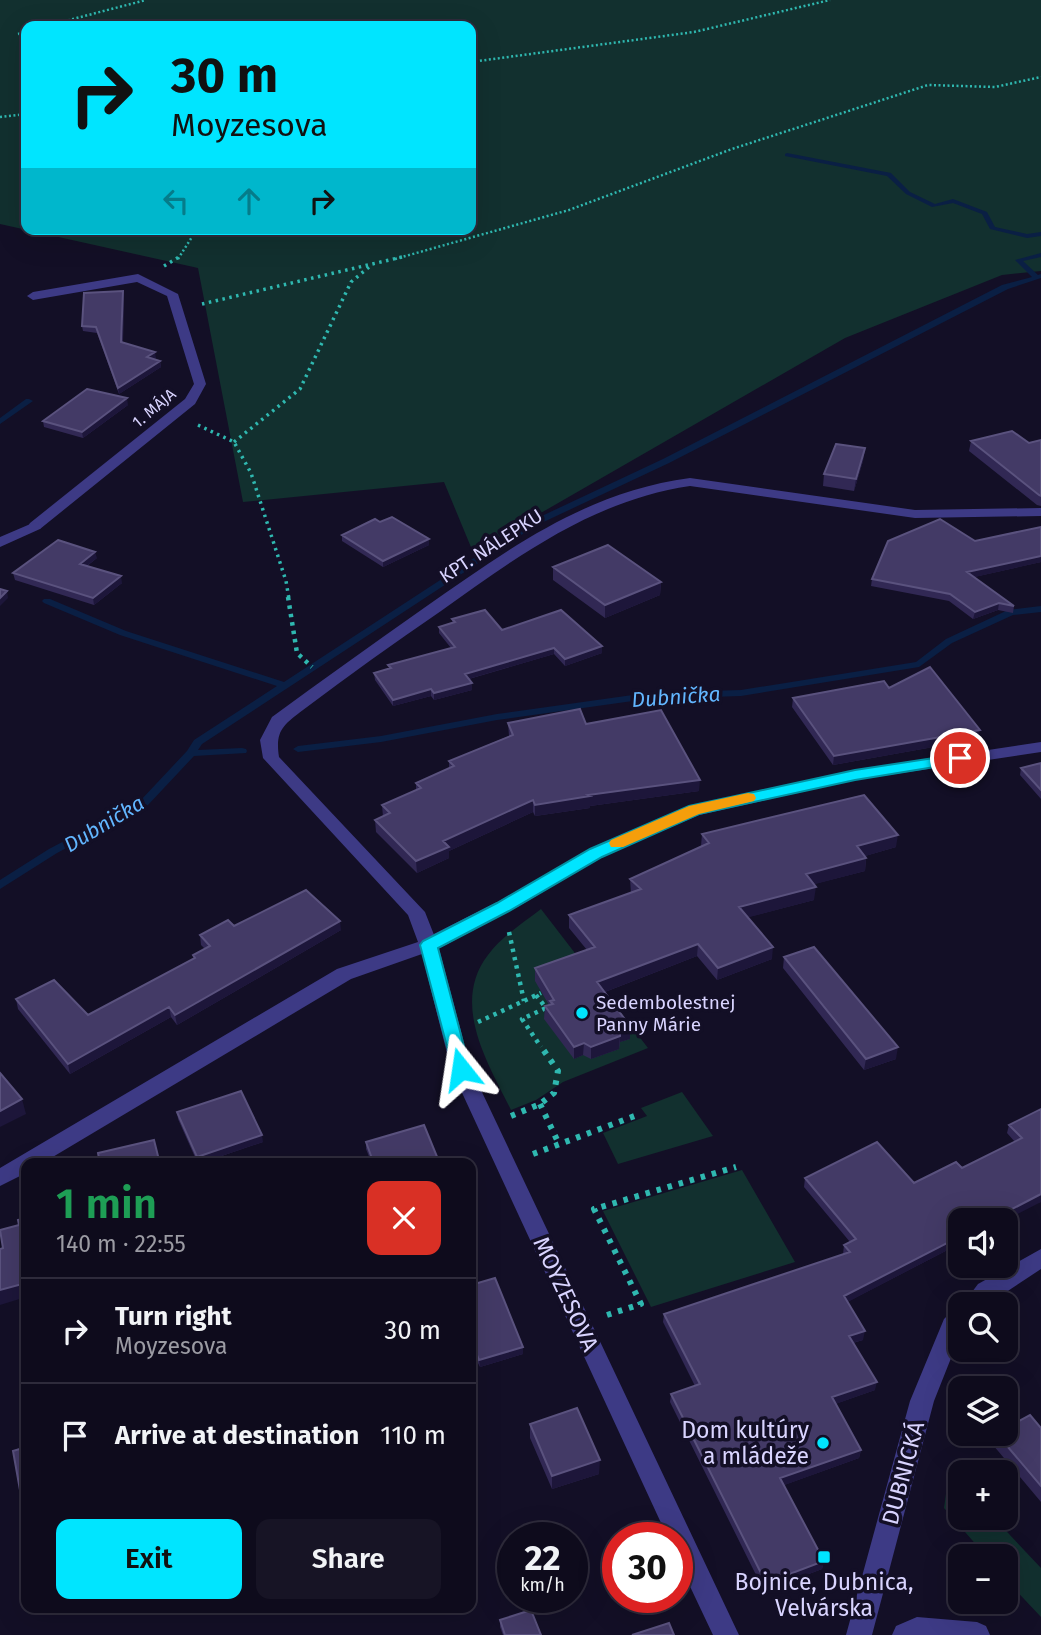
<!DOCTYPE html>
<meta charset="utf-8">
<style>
:root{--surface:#0e0b1c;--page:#171425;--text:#f1f3f6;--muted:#9b9ba3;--line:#2e2b3b;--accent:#00e5ff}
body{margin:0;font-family:"Fira Sans",sans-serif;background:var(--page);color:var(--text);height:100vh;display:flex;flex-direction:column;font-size:26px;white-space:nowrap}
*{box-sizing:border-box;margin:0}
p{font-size:23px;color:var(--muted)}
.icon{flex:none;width:38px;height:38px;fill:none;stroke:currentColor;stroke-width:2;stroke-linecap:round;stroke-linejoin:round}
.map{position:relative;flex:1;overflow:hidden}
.details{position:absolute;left:21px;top:1158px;width:455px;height:455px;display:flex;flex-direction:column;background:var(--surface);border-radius:14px;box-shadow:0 7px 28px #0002,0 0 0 2px var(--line)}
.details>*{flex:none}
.top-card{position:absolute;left:21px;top:21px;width:455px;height:214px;border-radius:14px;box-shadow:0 7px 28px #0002,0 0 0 2px var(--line);background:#00e5ff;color:#111;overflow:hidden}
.controls{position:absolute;left:948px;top:1208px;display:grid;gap:14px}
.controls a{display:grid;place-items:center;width:70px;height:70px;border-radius:14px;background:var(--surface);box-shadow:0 7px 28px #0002,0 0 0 2px var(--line);font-size:35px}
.speed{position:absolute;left:497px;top:1522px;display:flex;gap:14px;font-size:35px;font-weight:700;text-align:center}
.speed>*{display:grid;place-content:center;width:91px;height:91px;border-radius:50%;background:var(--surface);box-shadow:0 7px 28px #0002,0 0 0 2px var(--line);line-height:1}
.speed small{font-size:18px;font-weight:400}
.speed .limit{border:10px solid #d22;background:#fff;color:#111}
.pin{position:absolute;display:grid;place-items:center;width:60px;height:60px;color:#fff;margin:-30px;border:4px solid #fff;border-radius:50%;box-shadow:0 2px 7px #0007}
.me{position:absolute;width:77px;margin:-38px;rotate:345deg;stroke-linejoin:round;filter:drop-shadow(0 0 5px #0008)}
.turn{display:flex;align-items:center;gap:24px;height:147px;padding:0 35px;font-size:32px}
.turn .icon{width:91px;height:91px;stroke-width:2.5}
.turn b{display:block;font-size:49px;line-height:60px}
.lanes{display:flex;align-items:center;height:66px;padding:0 35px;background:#0003;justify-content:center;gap:35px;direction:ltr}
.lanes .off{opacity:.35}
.round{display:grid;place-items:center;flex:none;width:74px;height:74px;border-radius:14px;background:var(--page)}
.head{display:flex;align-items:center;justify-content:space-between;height:119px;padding:0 35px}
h1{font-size:42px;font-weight:600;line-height:52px;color:#1e9e55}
.button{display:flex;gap:14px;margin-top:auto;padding:14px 35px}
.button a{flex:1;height:80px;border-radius:14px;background:var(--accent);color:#111;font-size:28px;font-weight:600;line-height:80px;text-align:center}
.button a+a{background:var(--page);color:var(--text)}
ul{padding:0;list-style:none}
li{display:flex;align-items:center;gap:21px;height:105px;padding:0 35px;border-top:2px solid var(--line)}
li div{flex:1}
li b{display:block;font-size:26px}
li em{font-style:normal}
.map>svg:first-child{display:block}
.green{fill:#12302f;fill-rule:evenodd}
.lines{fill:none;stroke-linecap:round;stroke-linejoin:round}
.stream{fill:#0a1f44;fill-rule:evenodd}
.path-far3{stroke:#2fb8b0;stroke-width:2.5;stroke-dasharray:2 2.5;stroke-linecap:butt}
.path-far2{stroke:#2fb8b0;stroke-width:3.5;stroke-dasharray:2.5 4.5;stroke-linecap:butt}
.path-far1{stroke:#2fb8b0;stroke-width:4.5;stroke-dasharray:3.5 5;stroke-linecap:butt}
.path{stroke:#2fb8b0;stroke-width:6;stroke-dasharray:4.5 7;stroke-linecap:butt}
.service{fill:#3d3a85;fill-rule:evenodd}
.minor{fill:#3d3a85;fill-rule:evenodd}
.tertiary{fill:#3d3a85;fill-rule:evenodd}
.wall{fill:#312854}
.shaded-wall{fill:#1d163a}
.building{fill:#433a66;stroke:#5a527e;stroke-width:2}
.route{fill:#00e5ff;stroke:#0095a6;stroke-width:2}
.slow{fill:#f59e0b}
.poi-dot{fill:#00e5ff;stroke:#130f26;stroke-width:2.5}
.labels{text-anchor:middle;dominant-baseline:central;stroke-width:7;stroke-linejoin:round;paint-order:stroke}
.far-street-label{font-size:16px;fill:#d9d4ff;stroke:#130f26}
.street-label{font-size:19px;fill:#d9d4ff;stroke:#130f26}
.poi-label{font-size:19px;fill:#d9d4ff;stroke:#130f26;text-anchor:start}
.water-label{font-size:21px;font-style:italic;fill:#62b6ff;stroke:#130f26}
.near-street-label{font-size:23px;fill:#d9d4ff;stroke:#130f26}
.near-poi-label{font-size:23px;fill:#d9d4ff;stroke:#130f26;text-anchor:end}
</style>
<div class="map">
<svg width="1041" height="1635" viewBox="0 0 1041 1635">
<rect width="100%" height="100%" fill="#130f26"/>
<!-- green -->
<path class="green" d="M0 0H1041V271L1002 275 845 338 473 552 444 482 243 502 198 268 0 224ZM26 26H471V229H26Z
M541 909 648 1048 563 1082 536 1100 511 1110C489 1065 450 1004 488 955 502 936 523 923 541 909Z
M682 1092 713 1136 618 1164 603 1133 647 1116 641 1108Z
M742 1170 795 1262 651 1307 603 1211Z
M949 1472 961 1484V1517H993L1041 1568V1617L1006 1580V1556H986L944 1508Z"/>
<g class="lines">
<!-- stream -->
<path class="stream" d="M787 153 891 173 910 192 935 204 953 199 987 212 995 227 1027 234 1041 232V236L1027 238 990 229 982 214 953 203 932 207 906 194 887 176 785 156V154Z
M1041 253V257L1023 261 1038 275 1041 274V278L1008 289 669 463 535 526 202 744 198 750 242 748 246 749 247 751 246 753 194 756 148 805 57 853 0 889V880L49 849 140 801 187 751 194 740 277 686 120 635 44 603 42 601 44 599H50L126 631 284 682 529 522 663 459 1002 285 1032 277 1015 260Z
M26 399H29L33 401 0 424V418Z
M1041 606V612L1013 615 952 643 919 667 741 696 647 699 497 720 381 742 298 752 293 749 298 746 381 736 497 714 647 693 741 690 916 662 946 639 1008 610Z"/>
<!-- path-far3 -->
<path class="path-far3" d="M46 26 146 0
M18 34 26 32
M471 62 694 32 830 0
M0 117 26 114
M178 259 197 229
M395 259 569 210 732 149 928 85 995 87 1041 77"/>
<!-- path-far2 -->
<path class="path-far2" d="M164 266 179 257
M202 304 402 257
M198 425 234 442 251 473 286 581 289 599
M234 442 300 389 351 282 369 267"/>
<!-- path-far1 -->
<path class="path-far1" d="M288 597 297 653 312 667
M509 932 524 1001
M536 995 546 1008 522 1019 541 1047
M478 1022 541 993"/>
<!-- path -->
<path class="path" d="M540 1104 559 1144
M511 1116 540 1104 554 1093 558 1071 540 1045
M533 1154 640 1114
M607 1315 641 1304 594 1209 736 1167"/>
<!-- service -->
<path class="service" d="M138 274 178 294 206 384 195 404 40 529H30L28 526 30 523 185 399 194 384 167 296 137 282 33 300 27 296 33 292Z
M1041 742V752L855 780 699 815 602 857 519 906 436 950H422L420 945 422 940 505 898 590 849 688 806 855 770Z"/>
<!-- minor -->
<path class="minor" d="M690 478 915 510 1041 508V516L915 518 690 486C594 500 518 556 441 611 394 643 348 676 303 710 283 725 275 731 279 757L425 912 438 945 471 1069 739 1635H713L677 1559V1538H668L451 1069 422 954 351 979 41 1164H26V1173L0 1186V1168L337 969 418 942 408 915 263 758 260 740 272 717C322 680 373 644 424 608 509 549 585 492 690 478Z
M35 522 42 526 40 529 0 547V537Z
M917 1617 977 1622 986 1626 990 1635H892L896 1626Z"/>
<!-- tertiary -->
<path class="tertiary" d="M1041 1249V1269L988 1304H963L978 1284Z
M961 1307V1333L934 1401 872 1635H846L910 1401 944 1319 953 1310Z"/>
</g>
<!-- wall -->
<path class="wall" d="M124 296 123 342 156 358 154 359 160 361 161 367 119 394 97 333 83 331 82 326Z
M128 405 83 438 44 427 43 421Z
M1041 440V506L1037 505 969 451 971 441 1029 443Z
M865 448 863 461 854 491 823 486 824 474Z
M380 522 429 539V545L383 567 342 541V535Z
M1041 527V562L974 577 1014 606 1013 613 998 610 973 619 949 601 871 586 872 579 975 541Z
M97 558 87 566 122 583 94 605 15 580 13 573Z
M553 567 661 582 660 595 605 618 553 580Z
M452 619 502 630 602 653 565 666 554 654 469 679 472 683V690L434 700 431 696 393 706 375 680 374 673 389 669 388 665 451 648 439 633V627L452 623Z
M889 688 978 739 833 765 792 707 793 698Z
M508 723 586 724 699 791 590 806V808L535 816 533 812 449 851V858L417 873 376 832 375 820 383 817 382 805 416 790V783L449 768V761L509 736Z
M1041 763V799L1020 775 1021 768Z
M702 834 896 847 865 856 866 858 865 871 814 884V900L748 917 772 959 717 980 697 956 605 992 630 1026V1039L620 1042 619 1049 591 1059 583 1055 574 1059 544 1019 545 1006 549 1005 535 981V968L587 950 569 928V915L631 893 630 879 701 846Z
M234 926 341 930 177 1025 171 1017 70 1074 18 1009 16 999 88 1015 193 959V955L205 949 201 945 200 935Z
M784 957 896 1059 864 1070 783 968Z
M1041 1109V1202L961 1220V1243L847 1302 863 1340 853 1343 875 1390 835 1404 861 1450 859 1458 784 1485 824 1561 822 1569 764 1591 670 1402 671 1394 695 1386 663 1322 664 1314 843 1254 844 1245 850 1242 804 1187 805 1178 914 1183 962 1168 1015 1142 1007 1133 1009 1125Z
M177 1112 263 1142 198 1164 178 1119Z
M366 1142 440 1164H372L366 1149Z
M471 1285 523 1347V1354L480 1367 474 1355Z
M530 1424 599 1474 552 1489 530 1438Z
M1041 1428V1502L993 1445 996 1433Z
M500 1620 541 1635H503L500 1627Z"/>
<!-- shaded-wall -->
<path class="shaded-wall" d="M123 291 124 296 122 348 121 342Z
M155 352 156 358 148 363 147 357Z
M160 361 161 367 119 394 118 388Z
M127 398 128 405 83 438 82 432Z
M865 448 863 461 854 491 856 479Z
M429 539V545L383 567V561Z
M95 552 97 558 81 570 80 564Z
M1041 556V562L966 579 967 572Z
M121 576 122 583 94 605 93 598Z
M661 582 660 595 605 618V605Z
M7 591 8 598 0 606V598Z
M999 603 998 610 973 619 975 612Z
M602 646V653L565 666V659Z
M554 648V654L465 680V674Z
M472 683V690L434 700V693Z
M431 689V696L393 706V700Z
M980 730 978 739 833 765 834 756Z
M700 780 699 791 590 806V808L535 816V805L588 795Z
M533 800V812L449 851V858L417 873 416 861 443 841Z
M898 835 896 847 855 859 857 846Z
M866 858 865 871 804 887 806 874Z
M816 887 814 900 738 920 739 907Z
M340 921 341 930 177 1025 175 1015Z
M698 944 697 956 597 995V982Z
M773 947 772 959 717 980 718 968Z
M169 1007 171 1017 70 1074 68 1064Z
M630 1026V1039L620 1042V1029Z
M620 1036 619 1049 591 1059V1047Z
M584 1043 583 1055 574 1059V1047Z
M898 1047 896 1059 864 1070 866 1059Z
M22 1099 26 1114 0 1127V1111Z
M262 1135 263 1142 198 1164 197 1157Z
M1041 1194V1202L1006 1220H991Z
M961 1236V1243L842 1305 844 1296Z
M26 1283V1297L0 1305V1290Z
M865 1331 863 1340 848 1344 849 1336Z
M523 1347V1354L480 1367 479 1360Z
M474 1348V1355L471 1356V1349Z
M877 1382 875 1390 830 1406 832 1397Z
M861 1450 859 1458 779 1487 780 1478Z
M600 1460 599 1474 552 1489V1476Z
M824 1561 822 1569 764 1591 766 1583Z"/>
<!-- building -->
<path class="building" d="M123 291 121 342 155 352 147 357 160 361 118 388 96 327 82 326 84 293Z
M87 389 127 398 82 432 43 421Z
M1012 431 1029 443 1041 440V496L1039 495 971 441Z
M836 444 865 448 856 479 824 474Z
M392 517 429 539 383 561 342 535 375 519 380 522Z
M940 519 975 541 1041 527V556L967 572 1014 606 999 603 975 612 950 594 872 579 888 541Z
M58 540 95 552 80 564 121 576 93 598 13 573Z
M608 545 661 582 605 605 553 567Z
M0 589 7 591 0 598Z
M485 610 502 630 561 610 602 646 565 659 554 648 465 674 472 683 434 693 431 689 393 700 374 673 391 668 388 665 455 647 439 627 455 622 452 619Z
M930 667 980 730 834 756 793 698 884 681 889 688Z
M580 709 586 724 661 710 700 780 588 795 590 796 535 805 533 800 443 841 449 847 416 861 375 820 390 813 382 805 421 788 416 783 454 766 449 761 513 735 508 723Z
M1041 763V790L1021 768Z
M864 795 898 835 857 846 866 858 806 874 816 887 739 907 773 947 718 968 698 944 597 982 630 1026 620 1029V1036L591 1047 584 1043 574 1047 545 1006 553 1004 550 1001 554 1000 535 968 595 947 569 915 641 889 630 879 709 843 702 834Z
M306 890 340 921 175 1015 169 1007 68 1064 16 999 54 980 88 1015 195 958 193 955 210 946 200 935 228 920 234 926Z
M814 947 898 1047 866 1059 784 957Z
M0 1073 22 1099 0 1111Z
M241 1091 262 1135 197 1157 177 1112Z
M1041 1109V1194L991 1220H961V1236L844 1296 865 1331 849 1336 877 1382 832 1397 861 1450 780 1478 824 1561 766 1583 671 1394 700 1384 664 1314 850 1252 844 1245 856 1239 805 1178 877 1142 914 1183 956 1162 962 1168 1022 1138 1009 1125Z
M424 1125 440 1164H374L366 1142Z
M154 1140 160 1164H100L98 1153Z
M26 1218V1283L0 1290V1249L3 1248 0 1230 19 1225 18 1220Z
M495 1278 523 1347 479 1360 474 1348 471 1349V1285Z
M577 1408 600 1460 552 1476 530 1424Z
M1030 1415 1041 1428V1486L996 1433H1006V1428Z
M26 1447V1506L23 1507 13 1451Z
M531 1610 541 1635H505L500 1620Z
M669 1623 674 1635H632Z"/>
<!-- route -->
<path class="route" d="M960 754 968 758 965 762 855 780 699 814 602 857 509 911 438 948 470 1069 467 1073H454L420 945 423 941 497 903 590 849 689 806 855 770Z"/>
<!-- slow -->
<path class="slow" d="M748 793 754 794 756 798 754 801 699 814 623 847H611L609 843 611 840 689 806Z"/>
<!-- markers -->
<g class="poi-dot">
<circle cx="582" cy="1013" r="7"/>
<circle cx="823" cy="1443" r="7"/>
<rect x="817" y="1550" width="14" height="14" rx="3.5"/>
</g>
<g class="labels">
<!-- far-street labels -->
<g class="far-street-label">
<text transform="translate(154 408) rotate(-40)">1. MÁJA</text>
</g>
<!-- street labels -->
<g class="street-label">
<text transform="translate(491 546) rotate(-33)">KPT. NÁLEPKU</text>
</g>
<!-- poi labels -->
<g class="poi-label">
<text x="596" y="1002">Sedembolestnej<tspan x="596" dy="22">Panny Márie</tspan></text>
</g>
<!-- water labels -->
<g class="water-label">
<text transform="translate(676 697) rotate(-4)">Dubnička</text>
<text transform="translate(104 824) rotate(-31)">Dubnička</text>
</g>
<!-- near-street labels -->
<g class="near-street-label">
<text transform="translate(566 1294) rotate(65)">MOYZESOVA</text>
<text transform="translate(903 1473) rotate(-75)">DUBNICKÁ</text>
</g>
<!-- near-poi labels -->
<g class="near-poi-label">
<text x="809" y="1430">Dom kultúry<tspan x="809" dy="26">a mládeže</tspan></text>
<text x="824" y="1582" text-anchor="middle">Bojnice, Dubnica,<tspan x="824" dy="26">Velvárska</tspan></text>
</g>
</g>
</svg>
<div class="controls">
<a><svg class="icon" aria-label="sound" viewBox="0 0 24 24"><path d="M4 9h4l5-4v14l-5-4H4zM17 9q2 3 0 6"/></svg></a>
<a><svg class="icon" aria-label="search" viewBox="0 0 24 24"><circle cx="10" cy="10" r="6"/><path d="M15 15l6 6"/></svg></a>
<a><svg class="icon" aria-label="layers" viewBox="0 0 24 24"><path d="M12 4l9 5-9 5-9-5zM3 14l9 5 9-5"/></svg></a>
<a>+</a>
<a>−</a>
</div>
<div class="speed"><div>22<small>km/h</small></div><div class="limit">30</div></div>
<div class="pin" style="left:960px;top:758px;background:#d93025"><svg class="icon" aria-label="arrive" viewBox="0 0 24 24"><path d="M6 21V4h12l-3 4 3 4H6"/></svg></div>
<svg class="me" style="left:461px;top:1069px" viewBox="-20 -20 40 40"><path d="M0-17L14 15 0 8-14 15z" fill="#00e5ff" stroke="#fff" stroke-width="4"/></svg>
<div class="top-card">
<div class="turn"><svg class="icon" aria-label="right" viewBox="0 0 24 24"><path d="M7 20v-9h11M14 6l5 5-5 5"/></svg><div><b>30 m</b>Moyzesova</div></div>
<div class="lanes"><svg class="icon off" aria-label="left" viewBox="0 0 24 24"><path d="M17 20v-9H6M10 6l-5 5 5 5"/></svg><svg class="icon off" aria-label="ahead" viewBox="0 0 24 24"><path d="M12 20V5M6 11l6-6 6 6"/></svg><svg class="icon" aria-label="right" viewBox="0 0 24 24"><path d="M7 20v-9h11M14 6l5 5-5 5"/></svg></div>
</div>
<section class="details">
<div class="head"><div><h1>1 min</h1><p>140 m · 22:55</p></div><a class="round" style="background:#d93025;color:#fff"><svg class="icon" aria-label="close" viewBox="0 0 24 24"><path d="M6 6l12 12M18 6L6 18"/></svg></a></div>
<ul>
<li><svg class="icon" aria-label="right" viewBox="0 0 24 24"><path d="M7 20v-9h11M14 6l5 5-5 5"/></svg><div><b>Turn right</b><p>Moyzesova</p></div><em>30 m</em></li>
<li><svg class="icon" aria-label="arrive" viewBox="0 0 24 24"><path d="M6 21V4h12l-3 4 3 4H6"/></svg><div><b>Arrive at destination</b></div><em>110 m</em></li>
</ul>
<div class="button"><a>Exit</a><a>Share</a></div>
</section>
</div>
